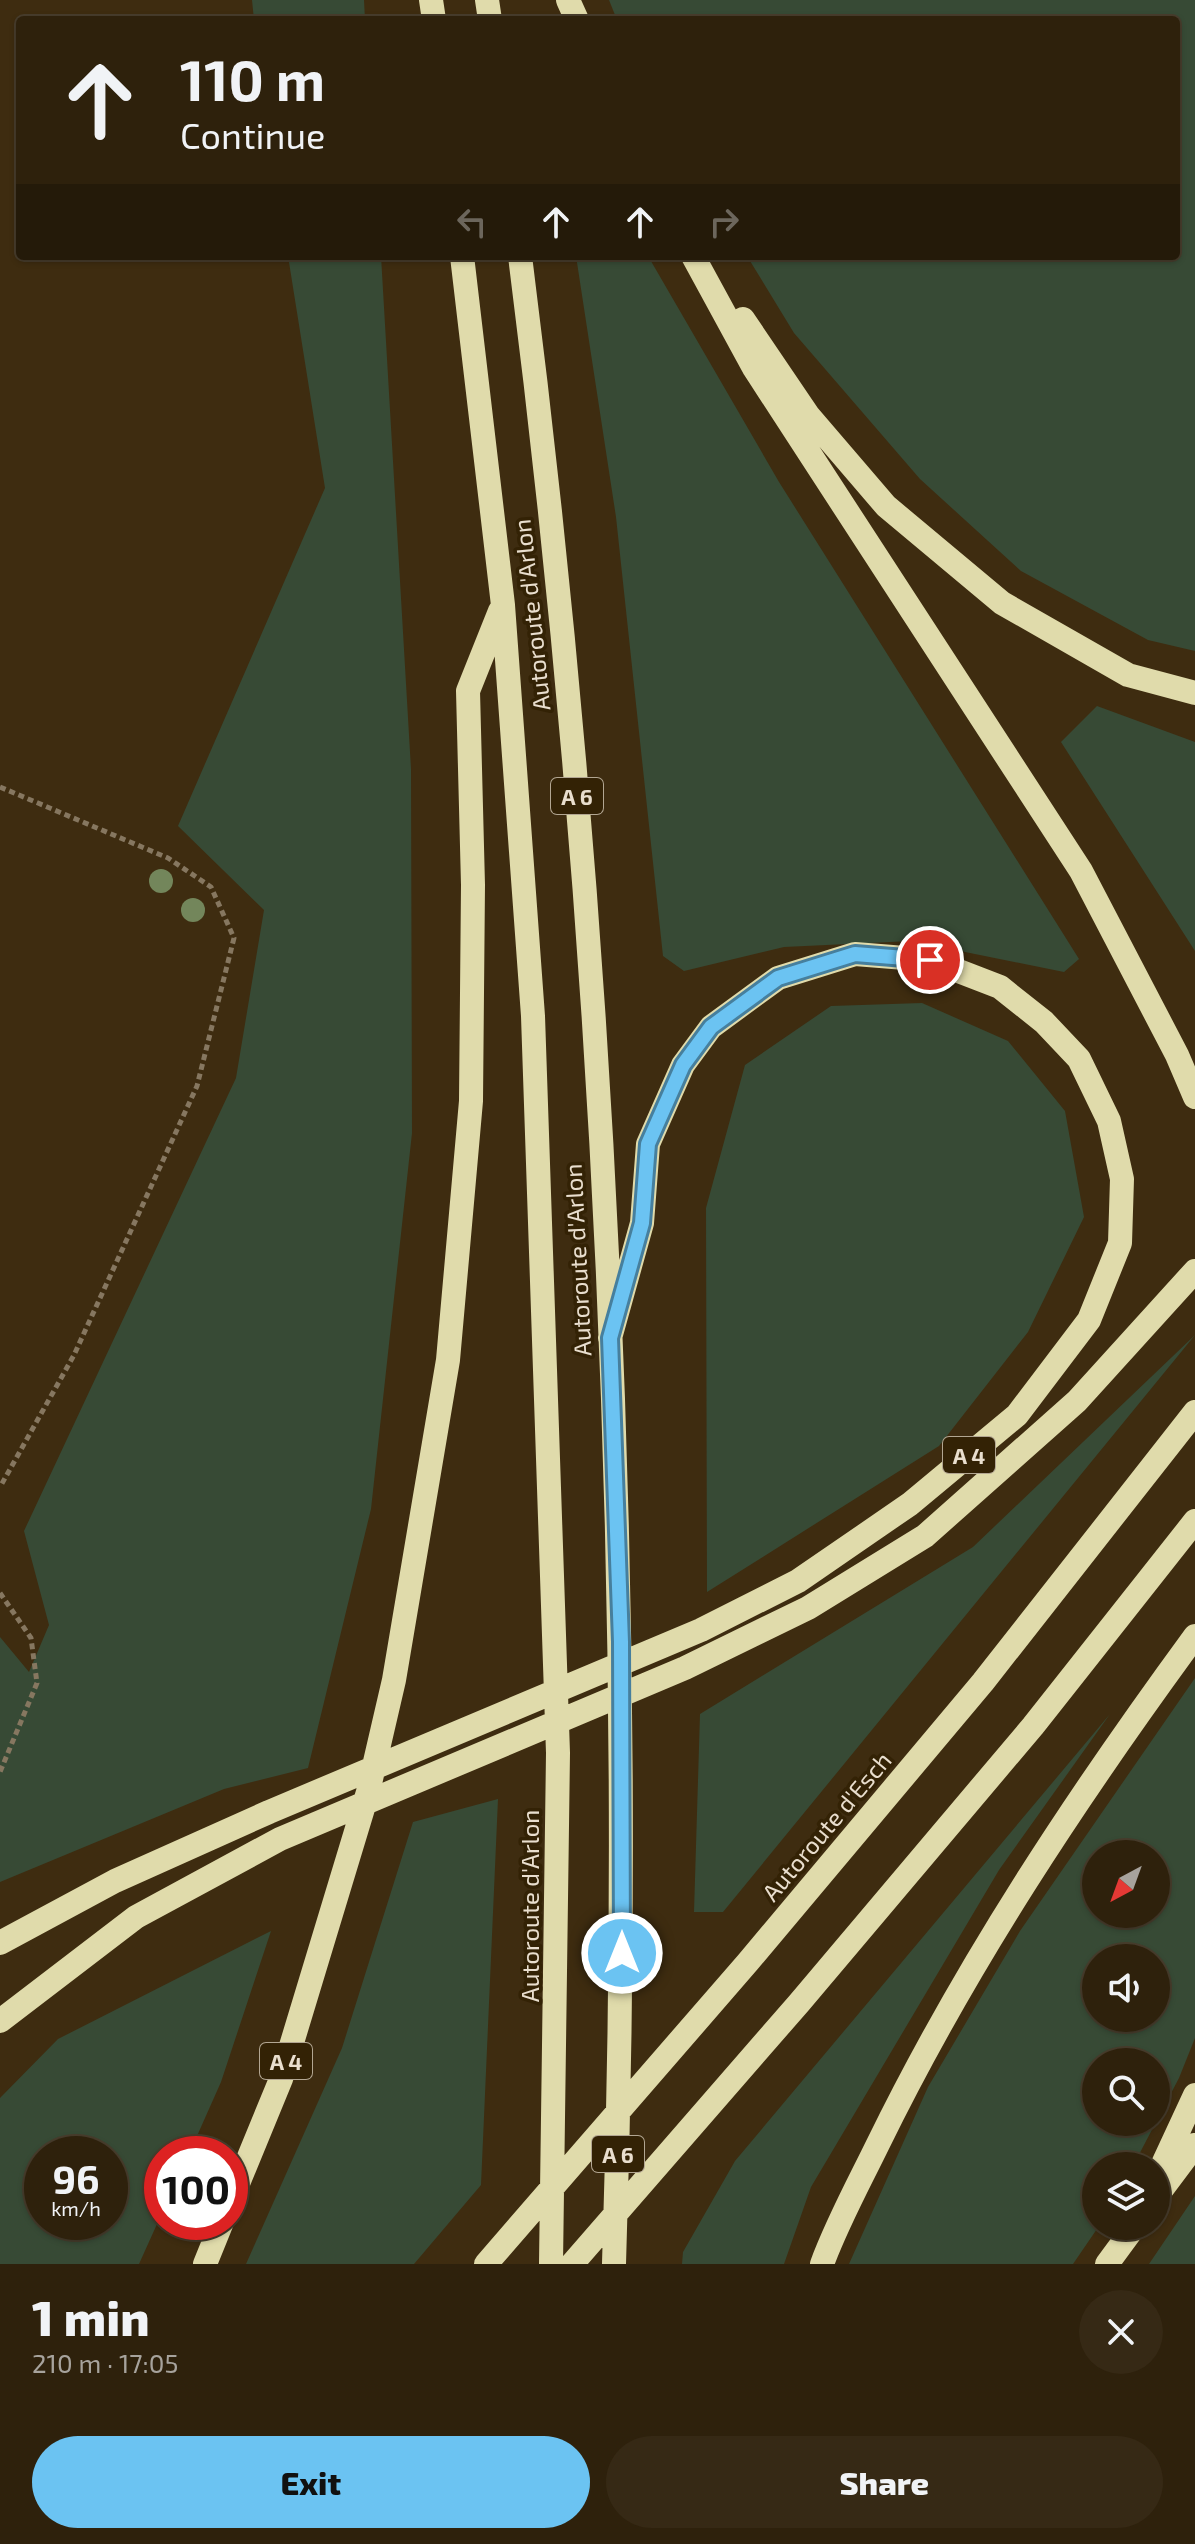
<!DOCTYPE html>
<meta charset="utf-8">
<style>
:root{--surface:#2e210c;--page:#362915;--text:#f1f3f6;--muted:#a7a39d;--line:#493e2d;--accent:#6bc3f2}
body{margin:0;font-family:"Exo 2",sans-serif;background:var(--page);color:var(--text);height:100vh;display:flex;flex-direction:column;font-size:30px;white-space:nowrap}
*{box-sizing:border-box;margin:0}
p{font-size:26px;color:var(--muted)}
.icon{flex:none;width:44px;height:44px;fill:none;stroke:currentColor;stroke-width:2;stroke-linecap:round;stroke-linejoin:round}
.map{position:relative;height:2264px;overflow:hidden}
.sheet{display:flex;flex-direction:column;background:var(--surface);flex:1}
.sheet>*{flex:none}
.hud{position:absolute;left:16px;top:16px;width:1164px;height:244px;border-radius:8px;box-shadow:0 2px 6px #0004,0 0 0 2px var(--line);background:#2e210c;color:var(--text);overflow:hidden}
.needle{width:52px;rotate:221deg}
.buttons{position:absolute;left:1082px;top:1840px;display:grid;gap:16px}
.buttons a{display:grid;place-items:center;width:88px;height:88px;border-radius:50%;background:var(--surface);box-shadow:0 2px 6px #0004,0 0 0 2px var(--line);font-size:40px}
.speed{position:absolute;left:24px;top:2136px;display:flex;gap:16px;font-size:40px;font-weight:700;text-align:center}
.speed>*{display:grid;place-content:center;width:104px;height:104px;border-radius:50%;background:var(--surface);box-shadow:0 2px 6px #0004,0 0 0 2px var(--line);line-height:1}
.speed small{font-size:20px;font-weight:400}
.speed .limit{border:12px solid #d22;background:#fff;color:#111}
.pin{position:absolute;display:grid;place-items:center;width:68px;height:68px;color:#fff;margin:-34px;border:4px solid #fff;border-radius:50%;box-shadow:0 2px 8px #0007}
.me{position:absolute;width:88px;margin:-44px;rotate:0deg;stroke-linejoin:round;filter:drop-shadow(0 0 6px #0008)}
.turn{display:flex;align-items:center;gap:28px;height:168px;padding:0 32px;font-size:36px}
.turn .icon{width:104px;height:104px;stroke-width:2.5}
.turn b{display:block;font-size:56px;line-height:68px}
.lanes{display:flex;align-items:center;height:76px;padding:0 32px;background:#0003;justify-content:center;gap:40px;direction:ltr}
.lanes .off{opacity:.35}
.round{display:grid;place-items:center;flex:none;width:84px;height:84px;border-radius:42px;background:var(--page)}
.head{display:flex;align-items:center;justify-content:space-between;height:136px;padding:0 32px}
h1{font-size:48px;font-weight:800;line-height:60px}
.action{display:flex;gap:16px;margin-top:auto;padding:16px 32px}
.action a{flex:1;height:92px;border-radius:48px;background:var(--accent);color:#111;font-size:32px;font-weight:800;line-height:92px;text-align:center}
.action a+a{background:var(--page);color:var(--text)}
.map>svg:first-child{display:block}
.green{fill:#374a35;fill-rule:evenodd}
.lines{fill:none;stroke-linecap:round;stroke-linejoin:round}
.path{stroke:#867760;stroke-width:5;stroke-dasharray:6 4;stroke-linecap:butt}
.highway{stroke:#e0dbab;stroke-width:24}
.tree{fill:#73865b}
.route-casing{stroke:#467f9d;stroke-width:20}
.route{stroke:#6bc3f2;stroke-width:14}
.labels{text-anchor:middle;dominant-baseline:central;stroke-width:7;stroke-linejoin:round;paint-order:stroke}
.shield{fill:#332205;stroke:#b2a692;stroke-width:2}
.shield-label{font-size:22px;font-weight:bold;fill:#e9dece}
.street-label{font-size:24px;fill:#e9dece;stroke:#332205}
</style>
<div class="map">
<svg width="1195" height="2264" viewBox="0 0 1195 2264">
<rect width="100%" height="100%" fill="#3e2c10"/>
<!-- green -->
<path class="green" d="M252 0H364L365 20H254Z
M609 0H1195V651L1148 640 1021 571 920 479 794 333 747 256H1176V20H617Z
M288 256H381L411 769 412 1133 371 1509 308 1768 224 1789 0 1882V1637L29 1672 49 1625 24 1531 236 1078 264 910 178 826 325 488Z
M576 256H648L779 482 1079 959 1064 972 911 941 784 947 684 971 663 956 616 517Z
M1097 706 1195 742V951L1061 742Z
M922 1003 1008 1041 1065 1111 1084 1217 1028 1332 939 1446 707 1592 706 1208 745 1065 831 1006Z
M1195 1335 723 1912H694L700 1714 973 1547Z
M1195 1678V2038L1179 2078 1133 2166H1096V2226H1099L1073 2264H849L928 2087 1020 1931ZM1096 1854H1156V1914H1096ZM1096 1958H1156V2018H1096ZM1096 2062H1156V2122H1096Z
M1110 1714 999 1870 811 2187 784 2264H682L683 2252 735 2161Z
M498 1799 481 2185 414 2264H246L342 2048 413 1822Z
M271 1931 221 2082 189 2154H162V2213L139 2264H0V2098L58 2039ZM42 2154H110V2222H42Z
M1195 2196V2264H1149Z"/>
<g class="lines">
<!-- path -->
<path class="path" d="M0 787 168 858 211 887 234 938 197 1086 74 1355 0 1487
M0 1593 31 1638 37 1683 0 1772"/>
<!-- highway -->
<path class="highway" d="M431 0 434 20
M487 0 490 20
M568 0 577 20
M462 256 503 605 533 1016 558 1753 551 2264
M520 256C605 921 636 1594 614 2264
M693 256 754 368 1081 871 1177 1055 1195 1097
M743 319 808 415 886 506 1002 603 1128 675 1195 693
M0 1943 115 1881 269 1812 701 1630 798 1581 910 1504 1017 1415 1089 1320 1120 1243 1122 1179 1109 1121 1079 1059 1044 1022 1000 987 930 960 855 954 778 978 711 1027 683 1065 648 1144 642 1223 610 1338
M0 2021 136 1917 280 1839 685 1668 808 1608 925 1536 1077 1401 1195 1271
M1156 2179 1195 2095
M1156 2197 1195 2145
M230 2203 281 2079 368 1792 394 1680 448 1360 471 1101 473 885 468 691 500 611
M205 2264 222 2222
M486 2264 748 1962 983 1682 1195 1412
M572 2264 799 2003 1033 1726 1195 1521
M822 2264C837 2223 859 2183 878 2144 966 1964 1077 1797 1195 1636
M1107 2264 1135 2226"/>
</g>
<!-- trees -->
<g class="tree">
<circle cx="161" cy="881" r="12"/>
<circle cx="193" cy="910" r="12"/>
</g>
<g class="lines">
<defs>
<path id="route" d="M622 1953 621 1642 610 1338 642 1223 648 1144 683 1065 711 1027 778 978 855 954 930 960"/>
</defs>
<!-- route casing -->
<use href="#route" class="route-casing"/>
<!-- route -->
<use href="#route" class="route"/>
</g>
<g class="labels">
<!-- shield labels -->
<g class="shield">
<rect x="551" y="778" width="52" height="36" rx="6"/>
<rect x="943" y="1437" width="52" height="36" rx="6"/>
<rect x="260" y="2043" width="52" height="36" rx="6"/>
<rect x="592" y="2136" width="52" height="36" rx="6"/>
</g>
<g class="shield-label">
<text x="577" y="796">A 6</text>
<text x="969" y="1455">A 4</text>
<text x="286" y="2061">A 4</text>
<text x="618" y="2154">A 6</text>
</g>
<!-- street labels -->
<g class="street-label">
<text transform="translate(531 615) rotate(-96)">Autoroute d'Arlon</text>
<text transform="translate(577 1260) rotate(-93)">Autoroute d'Arlon</text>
<text transform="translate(826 1826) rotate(-50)">Autoroute d'Esch</text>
<text transform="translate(529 1906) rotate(-90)">Autoroute d'Arlon</text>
</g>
</g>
</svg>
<div class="buttons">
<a><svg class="needle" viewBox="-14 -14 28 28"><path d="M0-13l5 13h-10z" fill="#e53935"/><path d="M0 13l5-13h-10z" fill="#a7a39d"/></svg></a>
<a><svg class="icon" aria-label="sound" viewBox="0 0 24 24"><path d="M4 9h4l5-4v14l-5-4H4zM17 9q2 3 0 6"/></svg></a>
<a><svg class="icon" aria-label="search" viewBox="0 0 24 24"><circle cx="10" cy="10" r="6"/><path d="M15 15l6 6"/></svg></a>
<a><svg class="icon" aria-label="layers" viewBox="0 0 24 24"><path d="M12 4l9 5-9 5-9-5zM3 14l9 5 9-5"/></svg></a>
</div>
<div class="speed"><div>96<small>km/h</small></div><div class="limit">100</div></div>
<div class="pin" style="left:930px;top:960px;background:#d93025"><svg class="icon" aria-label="arrive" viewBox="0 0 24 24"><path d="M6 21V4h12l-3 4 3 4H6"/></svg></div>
<svg class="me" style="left:622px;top:1953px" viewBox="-20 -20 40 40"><circle r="17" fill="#6bc3f2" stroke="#fff" stroke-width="3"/><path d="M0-11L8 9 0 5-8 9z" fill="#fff"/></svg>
<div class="hud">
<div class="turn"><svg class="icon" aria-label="ahead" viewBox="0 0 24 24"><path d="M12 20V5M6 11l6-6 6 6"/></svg><div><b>110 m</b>Continue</div></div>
<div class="lanes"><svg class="icon off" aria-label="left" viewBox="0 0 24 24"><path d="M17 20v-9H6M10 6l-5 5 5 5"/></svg><svg class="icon" aria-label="ahead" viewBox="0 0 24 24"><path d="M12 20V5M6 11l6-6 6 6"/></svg><svg class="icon" aria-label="ahead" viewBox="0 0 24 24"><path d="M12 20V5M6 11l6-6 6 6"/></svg><svg class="icon off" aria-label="right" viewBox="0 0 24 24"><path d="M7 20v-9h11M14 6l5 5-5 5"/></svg></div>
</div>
</div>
<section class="sheet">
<div class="head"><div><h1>1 min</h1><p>210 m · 17:05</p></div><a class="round"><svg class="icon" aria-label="close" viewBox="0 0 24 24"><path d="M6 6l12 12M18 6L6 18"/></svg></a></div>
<div class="action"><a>Exit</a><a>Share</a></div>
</section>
